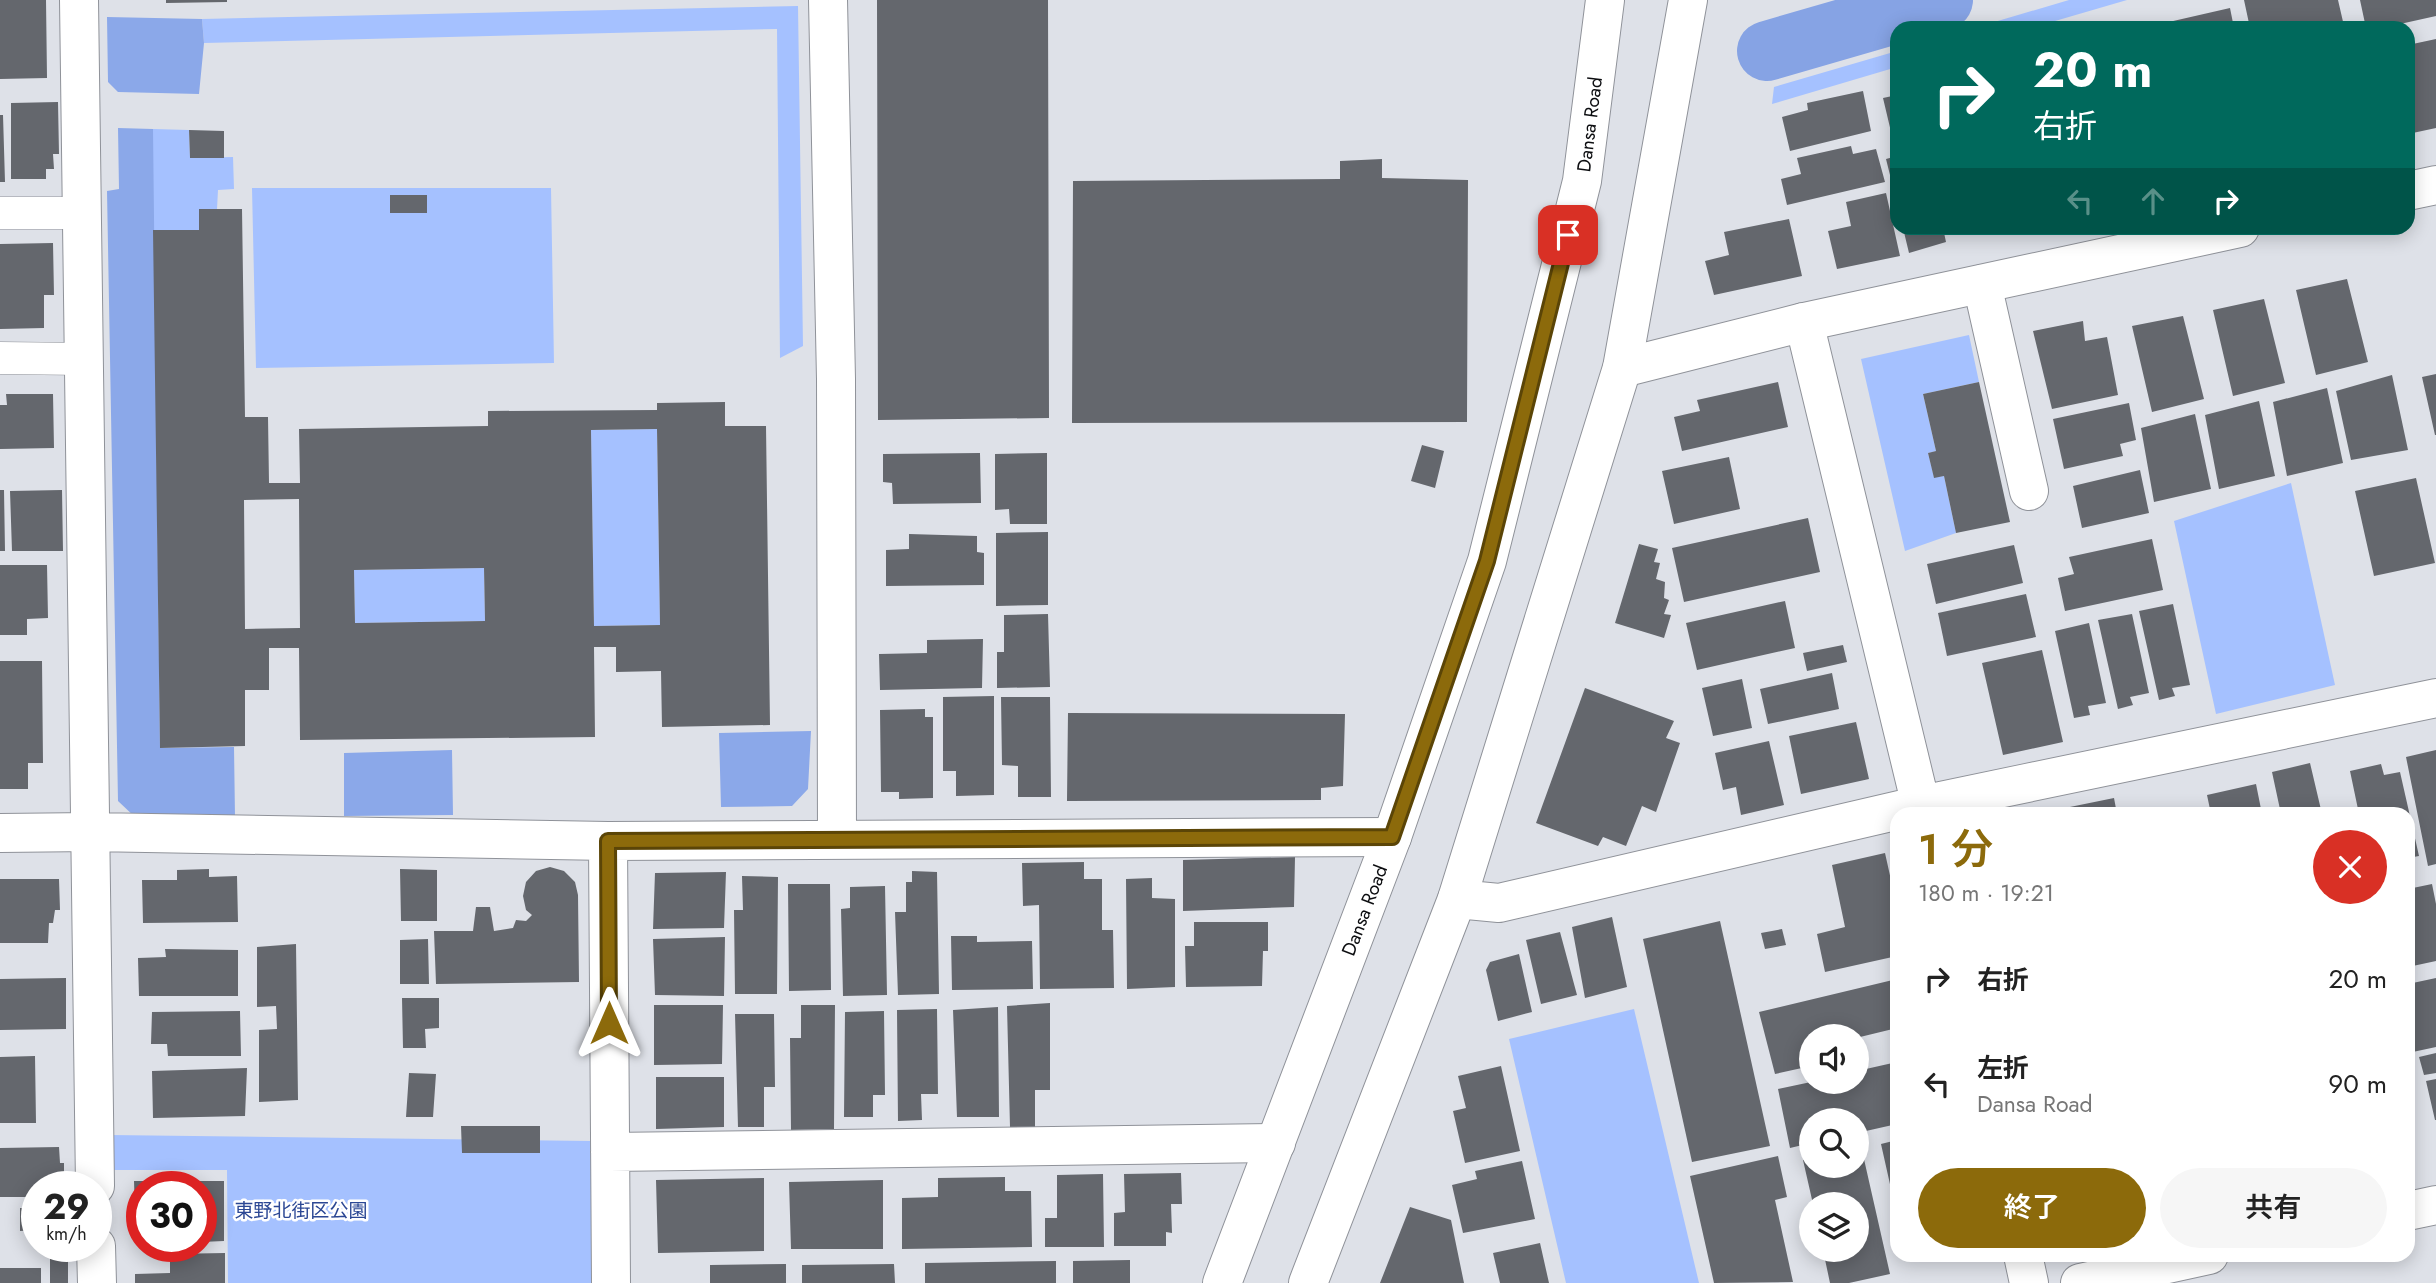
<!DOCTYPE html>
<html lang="ja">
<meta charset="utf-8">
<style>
:root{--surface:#fff;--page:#f6f6f6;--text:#222;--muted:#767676;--accent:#8c6a0b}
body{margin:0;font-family:Jost,"Noto Sans JP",sans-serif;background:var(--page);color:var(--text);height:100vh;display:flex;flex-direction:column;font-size:26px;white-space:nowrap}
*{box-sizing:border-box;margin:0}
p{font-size:23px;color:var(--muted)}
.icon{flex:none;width:38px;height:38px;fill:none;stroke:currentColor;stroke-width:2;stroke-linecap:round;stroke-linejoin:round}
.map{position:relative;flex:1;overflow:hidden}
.side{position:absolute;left:1890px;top:807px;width:525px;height:455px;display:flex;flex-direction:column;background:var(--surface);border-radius:21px;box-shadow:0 4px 18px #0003}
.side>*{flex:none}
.guide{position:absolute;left:1890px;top:21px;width:525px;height:214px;border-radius:21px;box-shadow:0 4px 18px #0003;background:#00695c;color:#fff;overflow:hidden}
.buttons{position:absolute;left:1799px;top:1024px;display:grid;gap:14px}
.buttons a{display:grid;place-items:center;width:70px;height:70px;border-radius:50%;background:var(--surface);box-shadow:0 4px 18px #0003;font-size:35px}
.speed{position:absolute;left:21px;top:1171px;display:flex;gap:14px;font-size:35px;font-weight:700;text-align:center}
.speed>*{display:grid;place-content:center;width:91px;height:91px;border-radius:50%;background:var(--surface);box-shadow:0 4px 18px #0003;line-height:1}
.speed small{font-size:18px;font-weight:400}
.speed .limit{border:10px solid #d22;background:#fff;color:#111}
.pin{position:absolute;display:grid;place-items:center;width:60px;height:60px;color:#fff;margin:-30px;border-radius:14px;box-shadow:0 4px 10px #0006}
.me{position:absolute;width:77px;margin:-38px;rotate:0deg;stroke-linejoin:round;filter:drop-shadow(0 0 5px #0008)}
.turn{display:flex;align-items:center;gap:24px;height:147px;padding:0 28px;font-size:32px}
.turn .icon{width:91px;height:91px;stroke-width:2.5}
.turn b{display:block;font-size:49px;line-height:60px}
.lanes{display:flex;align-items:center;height:66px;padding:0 28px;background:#0003;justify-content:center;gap:35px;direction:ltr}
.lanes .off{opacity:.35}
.round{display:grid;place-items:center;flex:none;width:74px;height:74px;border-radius:37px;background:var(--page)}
.overview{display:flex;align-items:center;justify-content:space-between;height:119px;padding:0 28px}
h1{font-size:42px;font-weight:600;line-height:52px;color:var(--accent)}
.primary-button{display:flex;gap:14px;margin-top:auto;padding:14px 28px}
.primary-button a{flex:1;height:80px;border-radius:42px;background:var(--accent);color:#fff;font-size:28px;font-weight:600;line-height:80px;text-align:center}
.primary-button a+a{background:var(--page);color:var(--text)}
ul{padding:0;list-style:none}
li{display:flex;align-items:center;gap:21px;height:105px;padding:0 28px}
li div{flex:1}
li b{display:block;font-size:26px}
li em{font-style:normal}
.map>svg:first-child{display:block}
.green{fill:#a5c1ff}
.forest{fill:#8ba8e9}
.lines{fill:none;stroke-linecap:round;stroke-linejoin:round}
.canal{stroke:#86a3e4;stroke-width:60}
.building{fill:#64676d;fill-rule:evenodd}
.service-casing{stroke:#8f9299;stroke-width:33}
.minor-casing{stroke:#8f9299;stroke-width:40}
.tertiary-casing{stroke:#8f9299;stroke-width:40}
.service{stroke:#fff;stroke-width:32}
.minor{stroke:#fff;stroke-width:38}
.tertiary{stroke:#fff;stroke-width:38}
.route-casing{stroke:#5b4507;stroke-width:18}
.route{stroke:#8c6a0b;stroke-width:12}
.labels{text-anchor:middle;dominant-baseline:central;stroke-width:5;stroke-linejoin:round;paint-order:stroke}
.street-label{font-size:19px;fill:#0c0d10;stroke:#fff}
.park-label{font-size:19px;fill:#2b4794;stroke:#fff}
</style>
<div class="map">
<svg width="2436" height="1283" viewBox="0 0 2436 1283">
<rect width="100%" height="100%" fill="#dee1e8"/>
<!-- green -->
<path class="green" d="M2069 0H2127L2031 28H1974Z
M798 6 803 346 780 358 777 29 204 43 202 19Z
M1897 51V67L1772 104 1774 87Z
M153 129 189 130 190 158 233 157 234 189 218 190 217 209H199V230H153Z
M252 188H551L554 363 256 368Z
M1969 335 1979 382 1923 394 1936 451 1928 453 1934 477 1944 476 1956 533 1905 551 1861 359Z
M657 429 660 625 594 626 591 430Z
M2291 483 2335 685 2216 714 2174 521Z
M484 568 485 621 355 623 354 570Z
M1634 1009 1699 1283H1566L1509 1039Z
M109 1135 592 1141V1283H228L227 1170H112Z"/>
<!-- forest -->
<path class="forest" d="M107 17 202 19 204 43 199 94 118 92 108 82Z
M118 128 153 129 160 748 234 747 235 817 136 818 118 801 107 191 119 189Z
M811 731 808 789 792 806 721 807 719 733Z
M452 750 453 815 344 816V753Z"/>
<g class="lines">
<!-- canal -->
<path class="canal" d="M1767 51 1943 0"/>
</g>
<!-- building -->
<path class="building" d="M0 0H46L47 78 0 79Z
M166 0H227V2L166 3Z
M877 0H1048L1049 418 878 420Z
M2244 0H2338L2344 26 2250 28Z
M2360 0H2436V16L2382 28H2366Z
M2230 8 2234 28H2147V27Z
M2436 39V128L2408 134V45Z
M1863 91 1871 131 1790 151 1782 117 1808 110 1807 103Z
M1897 95V135L1892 136 1883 98Z
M58 102 59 154H53L54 169H46V179H11V103Z
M0 115H3L5 182H0Z
M189 130 224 131V158H190Z
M1851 146 1853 154 1876 149 1885 182 1787 205 1781 179 1801 174 1797 158Z
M1897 156V199H1896L1886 159Z
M1382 159V178L1468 180 1467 422 1072 423 1073 181 1340 179V161Z
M1886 193 1900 256 1837 269 1828 231 1851 226 1846 202Z
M390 195H427V213H390Z
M199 209H242L245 417H268L269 483H300L299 429 488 426V411L657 410V403L725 402V426H766L770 725 662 727 661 671 616 672V647H594L595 737 300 740 299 648H269V690H245V746L160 748 153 230H199ZM657 429 660 625 594 626 591 430ZM299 499 300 628 245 629 244 500ZM484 568 485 621 355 623 354 570Z
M1789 219 1802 276 1714 295 1705 261 1729 255 1724 232Z
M1903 228H1943L1946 242 1909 253Z
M53 243 54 295H44V328L0 329V244Z
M2347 279 2368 362 2316 375 2296 290Z
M2264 299 2285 383 2233 396 2213 310Z
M2183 316 2204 399 2152 412 2132 326Z
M2083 321 2085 341 2107 337 2118 395 2052 409 2033 331Z
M2436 374V435H2435L2422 377Z
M2392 375 2408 450 2351 460 2336 391Z
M1778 382 1788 427 1682 451 1674 417 1700 411 1697 400Z
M1979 382 2010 522 1956 533 1944 476 1934 478 1928 453 1936 451 1923 394Z
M2327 388 2343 463 2287 476 2273 402Z
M6 394H53L54 448 0 449V405H7Z
M2259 401 2275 476 2219 489 2205 415Z
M2129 403 2136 440 2120 444 2123 456 2064 469 2053 419Z
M2195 414 2211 489 2154 502 2141 428Z
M1422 445 1444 451 1435 488 1411 481Z
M980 453 981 503 893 504 892 483 883 482V454Z
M1047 453V524H1010L1009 509 995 510V454Z
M1729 457 1740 509 1674 524 1662 471Z
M2140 470 2149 513 2082 528 2073 486Z
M2416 478 2435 563 2374 576 2355 491Z
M0 490H4L5 551H0Z
M62 490 63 551H12L10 491Z
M1808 518 1820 572 1684 602 1672 548Z
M1048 532V605L996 606V533Z
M909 534 977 536V552L984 553V585L886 586V550L909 549Z
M2152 539 2163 590 2065 611 2058 578 2074 574 2069 557Z
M1639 544 1658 549 1654 562 1660 563 1656 579 1665 582 1664 598 1669 600 1664 614 1671 615 1664 638 1615 623Z
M2014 545 2023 583 1936 604 1927 564Z
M0 565H47L48 618 27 619V635H0Z
M2026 594 2036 637 1947 656 1938 613Z
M1785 601 1795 648 1697 670 1686 623Z
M2173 604 2190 685 2172 688 2175 696 2159 700 2139 611Z
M1048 614 1050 687 997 688V652H1004V615Z
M2132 614 2149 693 2130 697 2133 705 2118 709 2098 620Z
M2089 623 2106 703 2088 706 2090 715 2074 718 2055 631Z
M983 639 982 688 880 690 879 654 927 653V640Z
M1843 645 1847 662 1807 671 1803 653Z
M2042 650 2063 742 2003 755 1982 663Z
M0 661H42L43 763H28V789H0Z
M1832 673 1839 709 1768 724 1760 689Z
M1742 679 1752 728 1713 736 1702 688Z
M1585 688 1674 721 1666 738 1680 743 1656 812 1642 806 1626 846 1603 837 1598 846 1536 823Z
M994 696V795L956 796V771H943V697Z
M1001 697H1050L1051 797H1018V766L1002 765Z
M925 709V717H933V798L899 799V792H881L880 710Z
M1068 713 1345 714 1343 786 1321 788V800L1067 801Z
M1856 722 1869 779 1801 794 1789 736Z
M1769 741 1784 805 1741 815 1736 787 1723 790 1715 753Z
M2436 750V864L2428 866 2406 757Z
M2310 763 2322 814H2281L2272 772Z
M2381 764 2384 775 2400 772 2419 856 2408 858V814H2359L2350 771Z
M2256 784 2262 814H2211L2207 795Z
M2114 798 2117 814H2066L2065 808Z
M1885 853 1897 907V956L1825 972 1817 934 1845 927 1832 865Z
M1295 857 1294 907 1183 911V860Z
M1084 862V879H1102V930H1113L1114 988 1040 989 1039 905 1023 906 1022 863Z
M550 867 564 871 575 882 578 895 579 982 436 984 434 931H473L476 907H490L494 931 513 928 516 920 526 921 532 915 526 910 523 896 526 882 536 871Z
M209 869V877L237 876 238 922 143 923 142 880H177V870Z
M400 869 437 870V921H401Z
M912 871 937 872 939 994 898 995 895 912H906V882H912Z
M726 872 724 928 653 929 655 873Z
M742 876 778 877 777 994H735L734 910H743Z
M1152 878V898L1175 899V987L1127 989 1126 879Z
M0 879H59L60 910H55L53 923H49L48 943H0Z
M788 884H830L831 990 789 991Z
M2432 884 2436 904V961L2408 967V889Z
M885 886 887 995 843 996 841 909 850 908V887Z
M1612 917 1627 987 1585 998 1572 927Z
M1720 921 1770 1146 1692 1162 1643 939Z
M1194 922H1268V951H1263L1262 986 1186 987 1185 946H1194Z
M1782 929 1786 945 1765 949 1761 933Z
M1560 932 1577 995 1541 1004 1526 940Z
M951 936H977V942L1032 941 1033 989 952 990Z
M725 937 724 996 655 995 653 939Z
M428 939 429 984H400V940Z
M296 944 298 1100 259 1102V1030L277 1029 276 1006 257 1007V947Z
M165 949 238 950V996H139L138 958 166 957Z
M1519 954 1532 1012 1498 1021 1486 970 1490 962Z
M66 978V1029L0 1030V979Z
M2436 978V1047L2408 1053V984Z
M1897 979V1028L1860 1037 1862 1045 1857 1047V1036H1811V1066L1775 1074 1759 1012Z
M402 998H439V1028L425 1029 426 1048H403Z
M1050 1003V1090H1035V1127H1010L1007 1006Z
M654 1005H723L722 1064 654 1065Z
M801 1005H835L834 1129 791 1130 790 1038H801Z
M998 1007 999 1117H957L953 1010Z
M937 1009 938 1094H921L922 1120 898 1121 897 1010Z
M240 1011 241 1056H168L167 1044H151L152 1012Z
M884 1011 885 1095H873V1117H844L845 1012Z
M735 1014H774L775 1087H764V1127H738Z
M2436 1053V1073L2424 1075 2419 1057Z
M35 1056 36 1123H0V1057Z
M1897 1062V1124L1857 1133V1120H1811V1143L1790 1148 1778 1089 1811 1082H1857V1071Z
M1501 1066 1520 1151 1465 1163 1453 1111 1466 1108 1458 1076Z
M247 1068 245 1116 153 1118 152 1071Z
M409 1073 436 1074 433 1117H406Z
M656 1077H724V1127L656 1129Z
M2436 1079V1120H2435L2426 1081Z
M461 1126H540V1153H462Z
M1897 1140V1211H1896L1881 1144Z
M1861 1146 1890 1274 1849 1283H1830L1823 1250H1857V1204H1813L1803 1160 1811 1158V1166H1857V1147Z
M59 1147 60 1163H64V1186H37V1197H0V1148Z
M1778 1156 1787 1197 1775 1200 1793 1282 1714 1283 1690 1176Z
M1522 1161 1535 1219 1463 1233 1452 1185 1477 1179 1475 1171Z
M1181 1173 1182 1204H1171L1172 1233 1166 1232V1246H1114V1213L1125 1212 1124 1174Z
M1103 1174 1104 1247H1045V1218H1057V1175Z
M1005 1177V1191H1031L1032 1247 902 1249V1198L938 1197V1178Z
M764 1178V1251L658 1253 656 1180Z
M883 1180V1249H791L789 1182Z
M134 1181H224V1241L201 1242V1186H142V1212H135Z
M1410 1207 1451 1220 1464 1283H1380Z
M20 1208H37V1230L20 1231Z
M1540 1243 1549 1283H1500L1493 1253Z
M50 1246H68V1283H50Z
M225 1253V1283H135V1274L170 1273V1254Z
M1130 1260V1283H1073V1261Z
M1056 1261V1283H925V1263Z
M786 1264V1283H710V1265Z
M894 1264 895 1283H802V1265Z
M0 1268H41V1283H0Z"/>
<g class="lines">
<defs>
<path id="service" d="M0 213H83
M0 358 85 359"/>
<path id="minor" d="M79 0 95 1186
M828 0 836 379 837 840
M1982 284 2029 491
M1804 322 1923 814
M0 833 91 832 608 841 1392 837
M608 841 611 1283
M1457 899 1499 903 1921 805 2436 698
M610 1152 1276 1143
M2408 1211 2436 1205
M96 1246 97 1283
M2023 1255 2029 1283
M2080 1283 2209 1255"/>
<g id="tertiary">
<path d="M2408 191 2436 185"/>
<path d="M1622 368 1804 322 2240 228"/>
<path id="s1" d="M1222 1283 1392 837 1487 561 1582 181 1605 0"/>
<path d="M1308 1283 1457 899 1622 368 1688 0"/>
</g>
</defs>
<!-- service casing -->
<use href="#service" class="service-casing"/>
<!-- minor casing -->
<use href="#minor" class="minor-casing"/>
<!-- tertiary casing -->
<use href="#tertiary" class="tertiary-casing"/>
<!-- service -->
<use href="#service" class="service"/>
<!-- minor -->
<use href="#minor" class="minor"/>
<!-- tertiary -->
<use href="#tertiary" class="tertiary"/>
</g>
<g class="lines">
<defs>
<path id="route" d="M609 1023 608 841 1392 837 1487 561 1568 235"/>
</defs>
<!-- route casing -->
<use href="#route" class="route-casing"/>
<!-- route -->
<use href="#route" class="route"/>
</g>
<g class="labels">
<!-- street labels -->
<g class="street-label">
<text stroke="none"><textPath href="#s1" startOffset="1218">Dansa Road</textPath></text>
<text stroke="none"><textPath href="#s1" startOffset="399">Dansa Road</textPath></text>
</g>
<!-- park labels -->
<g class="park-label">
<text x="301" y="1210">東野北街区公園</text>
</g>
</g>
</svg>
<div class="buttons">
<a><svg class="icon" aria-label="sound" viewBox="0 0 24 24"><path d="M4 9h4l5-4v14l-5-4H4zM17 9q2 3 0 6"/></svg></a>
<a><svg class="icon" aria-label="search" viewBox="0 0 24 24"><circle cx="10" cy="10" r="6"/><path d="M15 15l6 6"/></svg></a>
<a><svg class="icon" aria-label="layers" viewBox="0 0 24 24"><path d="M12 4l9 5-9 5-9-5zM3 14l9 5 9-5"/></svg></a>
</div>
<div class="speed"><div>29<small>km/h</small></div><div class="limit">30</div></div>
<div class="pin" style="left:1568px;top:235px;background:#d93025"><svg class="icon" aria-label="arrive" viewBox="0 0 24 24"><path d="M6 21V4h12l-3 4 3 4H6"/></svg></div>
<svg class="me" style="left:609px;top:1023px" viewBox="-20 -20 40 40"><path d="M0-17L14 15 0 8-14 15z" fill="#8c6a0b" stroke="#fff" stroke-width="4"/></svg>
<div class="guide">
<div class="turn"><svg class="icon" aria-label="right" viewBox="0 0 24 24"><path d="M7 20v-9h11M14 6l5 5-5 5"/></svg><div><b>20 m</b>右折</div></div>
<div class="lanes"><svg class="icon off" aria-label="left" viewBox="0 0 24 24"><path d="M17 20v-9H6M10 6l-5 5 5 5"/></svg><svg class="icon off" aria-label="ahead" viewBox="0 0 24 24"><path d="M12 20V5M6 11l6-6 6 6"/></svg><svg class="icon" aria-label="right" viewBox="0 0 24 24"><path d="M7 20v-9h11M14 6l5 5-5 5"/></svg></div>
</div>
<section class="side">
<div class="overview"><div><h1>1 分</h1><p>180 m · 19:21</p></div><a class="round" style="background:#d93025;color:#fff"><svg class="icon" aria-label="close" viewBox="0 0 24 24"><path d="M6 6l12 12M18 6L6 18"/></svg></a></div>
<ul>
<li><svg class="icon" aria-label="right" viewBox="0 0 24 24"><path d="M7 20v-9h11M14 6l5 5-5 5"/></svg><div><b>右折</b></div><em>20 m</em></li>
<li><svg class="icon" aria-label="left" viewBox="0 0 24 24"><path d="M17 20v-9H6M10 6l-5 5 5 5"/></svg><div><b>左折</b><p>Dansa Road</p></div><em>90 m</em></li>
</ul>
<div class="primary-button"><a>終了</a><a>共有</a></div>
</section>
</div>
